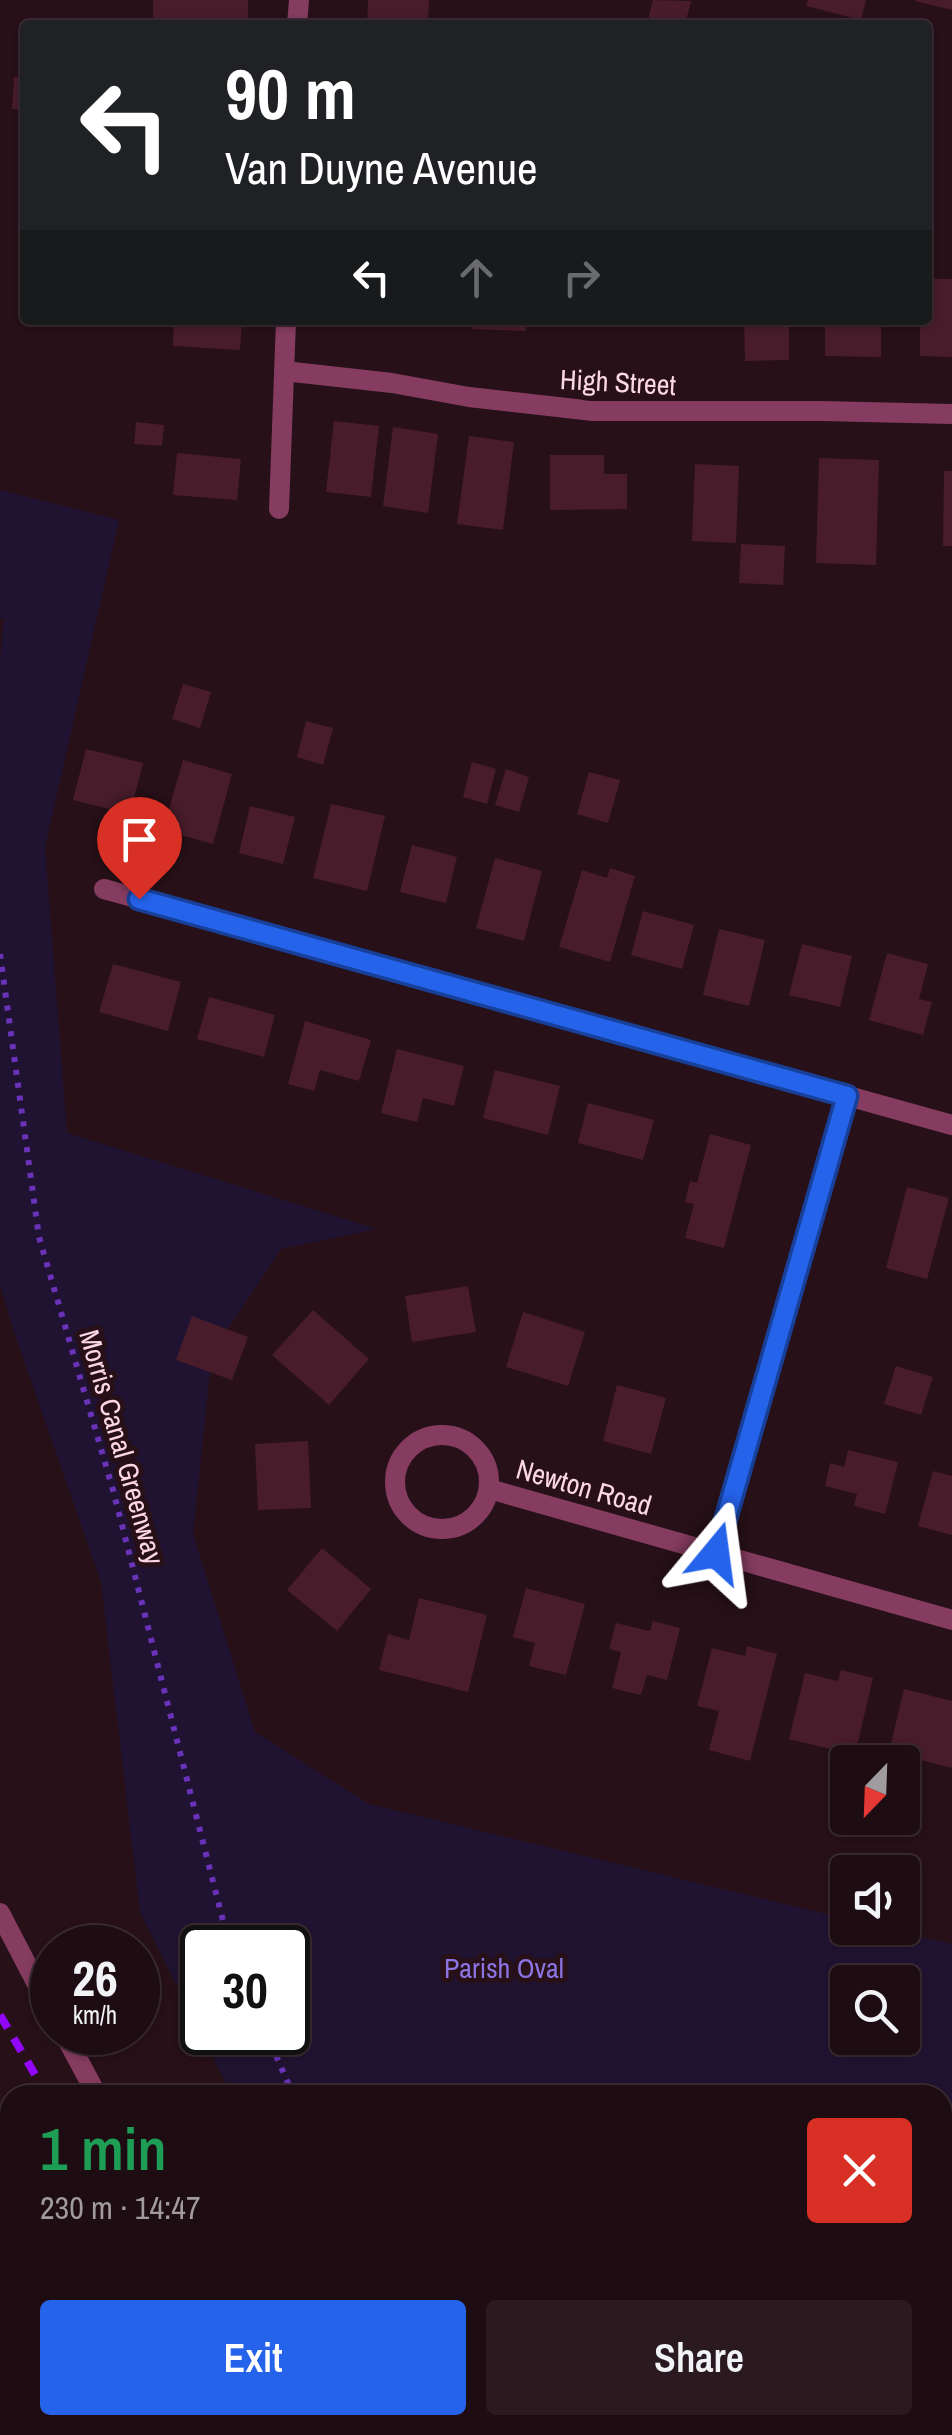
<!DOCTYPE html>
<meta charset="utf-8">
<style>
:root{--surface:#1d0c12;--page:#2a1a20;--text:#f1f3f6;--muted:#a09b9f;--line:#3b2c32;--accent:#2563eb}
body{margin:0;font-family:"Archivo Narrow",sans-serif;background:var(--page);color:var(--text);height:100vh;display:flex;flex-direction:column;font-size:38px;white-space:nowrap}
*{box-sizing:border-box;margin:0}
p{font-size:32px;color:var(--muted)}
.icon{flex:none;width:55px;height:55px;fill:none;stroke:currentColor;stroke-width:2;stroke-linecap:round;stroke-linejoin:round}
.map{position:relative;flex:1;overflow:hidden}
.details{position:absolute;left:0px;top:2085px;width:952px;height:350px;display:flex;flex-direction:column;background:var(--surface);border-radius:30px 30px 0 0;box-shadow:0 2px 8px #0004,0 0 0 2px var(--line)}
.details>*{flex:none}
.top-card{position:absolute;left:20px;top:20px;width:912px;height:305px;border-radius:10px;box-shadow:0 2px 8px #0004,0 0 0 2px var(--line);background:#202124;color:#fff;overflow:hidden}
.needle{width:65px;rotate:203deg}
.tools{position:absolute;left:830px;top:1745px;display:grid;gap:20px}
.tools a{display:grid;place-items:center;width:90px;height:90px;border-radius:10px;background:var(--surface);box-shadow:0 2px 8px #0004,0 0 0 2px var(--line);font-size:50px}
.speed{position:absolute;left:30px;top:1925px;display:flex;gap:20px;font-size:50px;font-weight:700;text-align:center}
.speed>*{display:grid;place-content:center;width:130px;height:130px;border-radius:50%;background:var(--surface);box-shadow:0 2px 8px #0004,0 0 0 2px var(--line);line-height:1}
.speed small{font-size:25px;font-weight:400}
.speed .limit{border:5px solid #111;border-radius:15px;background:#fff;color:#111}
.pin{position:absolute;display:grid;place-items:center;width:85px;height:85px;color:#fff;margin:-102px -42px;border-radius:50% 50% 50% 0;rotate:-45deg;box-shadow:0 0 10px #0007}
.pin .icon{rotate:45deg}
.me{position:absolute;width:110px;margin:-55px;rotate:16deg;stroke-linejoin:round;filter:drop-shadow(0 0 8px #0008)}
.turn{display:flex;align-items:center;gap:35px;height:210px;padding:0 40px;font-size:45px}
.turn .icon{width:130px;height:130px;stroke-width:2.5}
.turn b{display:block;font-size:70px;line-height:85px}
.lanes{display:flex;align-items:center;height:95px;padding:0 40px;background:#0003;justify-content:center;gap:50px;direction:ltr}
.lanes .off{opacity:.35}
.round{display:grid;place-items:center;flex:none;width:105px;height:105px;border-radius:10px;background:var(--page)}
.head{display:flex;align-items:center;justify-content:space-between;height:170px;padding:0 40px}
h1{font-size:60px;font-weight:600;line-height:75px;color:#1e9e55}
.button{display:flex;gap:20px;margin-top:auto;padding:20px 40px}
.button a{flex:1;height:115px;border-radius:10px;background:var(--accent);color:#fff;font-size:40px;font-weight:600;line-height:115px;text-align:center}
.button a+a{background:var(--page);color:var(--text)}
.map>svg:first-child{display:block}
.green{fill:#201331;fill-rule:evenodd}
.building{fill:#481c2b}
.lines{fill:none;stroke-linecap:round;stroke-linejoin:round}
.path{stroke:#6932b8;stroke-width:6;stroke-dasharray:5 8;stroke-linecap:butt}
.minor{stroke:#853c60;stroke-width:20}
.rail{stroke:#9206fb;stroke-width:8;stroke-dasharray:15 12;stroke-linecap:butt}
.route-casing{stroke:#184099;stroke-width:25}
.route{stroke:#2563eb;stroke-width:18}
.labels{text-anchor:middle;dominant-baseline:central;stroke-width:10;stroke-linejoin:round;paint-order:stroke}
.street-label{font-size:28px;fill:#fed7e7;stroke:#271018}
.park-label{font-size:28px;fill:#8b73e1;stroke:#271018}
</style>
<div class="map">
<svg width="952" height="2435" viewBox="0 0 952 2435">
<rect width="100%" height="100%" fill="#271018"/>
<!-- green -->
<path class="green" d="M0 490 119 520 45 847 67 1133 377 1229 281 1249 212 1353 193 1534 255 1732 369 1804 847 1919 848 1928H883L952 1944V2435H403L398 2425H942V2095H232L140 1912 101 1582 11 1323 0 1284V660L4 618 0 619ZM202 1948H288V2032H202ZM848 1982H902V2038H848Z
M0 2099 10 2118V2224L0 2205Z
M114 2425H176L181 2435H119Z"/>
<!-- building -->
<path class="building" d="M153 0H248V25H153Z
M368 0H429L428 25H367Z
M653 0 691 1 685 25 647 24Z
M808 0H866L861 20 806 6Z
M915 0H952V10L915 1Z
M14 77 25 78V110L12 109Z
M928 279H952V357L920 356V320H928Z
M174 320H242L240 350 173 346Z
M472 320H527L526 331 472 329Z
M617 320H681L680 327 617 325Z
M744 320H789V360L745 361Z
M825 320H881V357L825 356Z
M334 421 379 426 371 497 326 492Z
M136 422 164 425 162 446 134 444Z
M393 427 438 434 428 513 383 506Z
M469 436 514 442 503 530 457 524Z
M177 453 241 459 237 500 173 495Z
M550 455H604V474H627V509L550 510Z
M819 458 879 460 876 565 816 563Z
M695 464 739 466 736 543 692 541Z
M944 471H952V546H943Z
M741 544 785 546 783 585 739 583Z
M183 684 211 692 200 728 172 719Z
M306 721 333 728 323 765 297 757Z
M86 749 143 763 130 814 73 800Z
M183 760 232 774 213 844 163 830Z
M472 762 496 769 487 804 463 797Z
M506 769 529 777 519 812 495 805Z
M589 772 620 780 608 823 577 814Z
M331 804 385 816 367 891 313 878Z
M250 806 295 817 283 864 239 853Z
M412 845 457 857 446 903 400 892Z
M495 858 542 871 524 941 476 928Z
M610 868 635 876 610 962 559 947 582 870 607 878Z
M643 911 694 925 682 969 631 955Z
M719 929 765 940 749 1006 703 995Z
M802 944 852 956 840 1007 789 995Z
M887 953 928 964 919 999 932 1002 923 1035 869 1020Z
M113 964 181 982 168 1031 99 1012Z
M209 997 275 1015 264 1057 197 1039Z
M305 1021 371 1040 359 1081 320 1070 314 1091 288 1084Z
M397 1049 464 1066 454 1106 423 1098 417 1122 381 1113Z
M495 1070 560 1086 548 1135 483 1118Z
M588 1103 654 1120 643 1160 578 1143Z
M710 1134 751 1145 724 1248 685 1238 694 1204 685 1202 690 1181 697 1183Z
M907 1187 949 1198 927 1279 886 1268Z
M468 1286 476 1332 412 1342 405 1296Z
M313 1310 369 1359 329 1405 272 1355Z
M523 1312 585 1332 568 1386 506 1367Z
M192 1316 248 1337 232 1380 176 1360Z
M896 1366 933 1377 921 1415 884 1404Z
M617 1385 666 1398 651 1454 603 1441Z
M308 1441 311 1508 258 1510 255 1444Z
M848 1450 898 1462 885 1514 854 1506 857 1494 825 1486 830 1463 844 1467Z
M933 1471 952 1476V1535L918 1526Z
M322 1548 371 1589 337 1631 287 1590Z
M526 1588 585 1604 566 1675 529 1666 535 1643 513 1637Z
M419 1598 487 1615 468 1692 379 1670 388 1634 409 1640Z
M653 1621 680 1628 667 1680 647 1675 641 1695 612 1688 621 1652 609 1649 616 1623 650 1631Z
M747 1646 777 1654 750 1761 709 1750 719 1711 697 1706 712 1648 745 1656Z
M841 1670 873 1678 855 1755 789 1739 805 1673 838 1681Z
M904 1689 952 1701V1768L889 1752Z"/>
<g class="lines">
<!-- path -->
<path class="path" d="M0 954 39 1237 113 1490 230 1948
M266 2032 293 2095
M432 2425 436 2435"/>
<!-- minor -->
<path class="minor" d="M297 25 299 0
M284 371 392 383 469 397 593 411H821L952 414
M279 509 286 320
M104 889 952 1125
M395 1482a47 47 0 1 1 94 0a47 47 0 1 1-94 0Z
M489 1489 952 1620
M716 1553 847 1096
M0 1913 52 2013
M63 2032 97 2095
M280 2425 286 2435"/>
<!-- rail -->
<path class="rail" d="M0 2015 47 2095
M240 2425 246 2435"/>
</g>
<g class="lines">
<defs>
<path id="route" d="M139 899 847 1096 716 1553"/>
</defs>
<!-- route casing -->
<use href="#route" class="route-casing"/>
<!-- route -->
<use href="#route" class="route"/>
</g>
<g class="labels">
<!-- street labels -->
<g class="street-label">
<text transform="translate(618 382) rotate(3)">High Street</text>
<text transform="translate(122 1447) rotate(74)">Morris Canal Greenway</text>
<text transform="translate(584 1487) rotate(16)">Newton Road</text>
</g>
<!-- park labels -->
<g class="park-label">
<text x="504" y="1968">Parish Oval</text>
</g>
</g>
</svg>
<div class="tools">
<a><svg class="needle" viewBox="-14 -14 28 28"><path d="M0-13l5 13h-10z" fill="#e53935"/><path d="M0 13l5-13h-10z" fill="#a09b9f"/></svg></a>
<a><svg class="icon" aria-label="sound" viewBox="0 0 24 24"><path d="M4 9h4l5-4v14l-5-4H4zM17 9q2 3 0 6"/></svg></a>
<a><svg class="icon" aria-label="search" viewBox="0 0 24 24"><circle cx="10" cy="10" r="6"/><path d="M15 15l6 6"/></svg></a>
</div>
<div class="speed"><div>26<small>km/h</small></div><div class="limit">30</div></div>
<div class="pin" style="left:139px;top:899px;background:#d93025"><svg class="icon" aria-label="arrive" viewBox="0 0 24 24"><path d="M6 21V4h12l-3 4 3 4H6"/></svg></div>
<svg class="me" style="left:716px;top:1553px" viewBox="-20 -20 40 40"><path d="M0-17L14 15 0 8-14 15z" fill="#2563eb" stroke="#fff" stroke-width="4"/></svg>
<div class="top-card">
<div class="turn"><svg class="icon" aria-label="left" viewBox="0 0 24 24"><path d="M17 20v-9H6M10 6l-5 5 5 5"/></svg><div><b>90 m</b>Van Duyne Avenue</div></div>
<div class="lanes"><svg class="icon" aria-label="left" viewBox="0 0 24 24"><path d="M17 20v-9H6M10 6l-5 5 5 5"/></svg><svg class="icon off" aria-label="ahead" viewBox="0 0 24 24"><path d="M12 20V5M6 11l6-6 6 6"/></svg><svg class="icon off" aria-label="right" viewBox="0 0 24 24"><path d="M7 20v-9h11M14 6l5 5-5 5"/></svg></div>
</div>
<section class="details">
<div class="head"><div><h1>1 min</h1><p>230 m · 14:47</p></div><a class="round" style="background:#d93025;color:#fff"><svg class="icon" aria-label="close" viewBox="0 0 24 24"><path d="M6 6l12 12M18 6L6 18"/></svg></a></div>
<div class="button"><a>Exit</a><a>Share</a></div>
</section>
</div>
